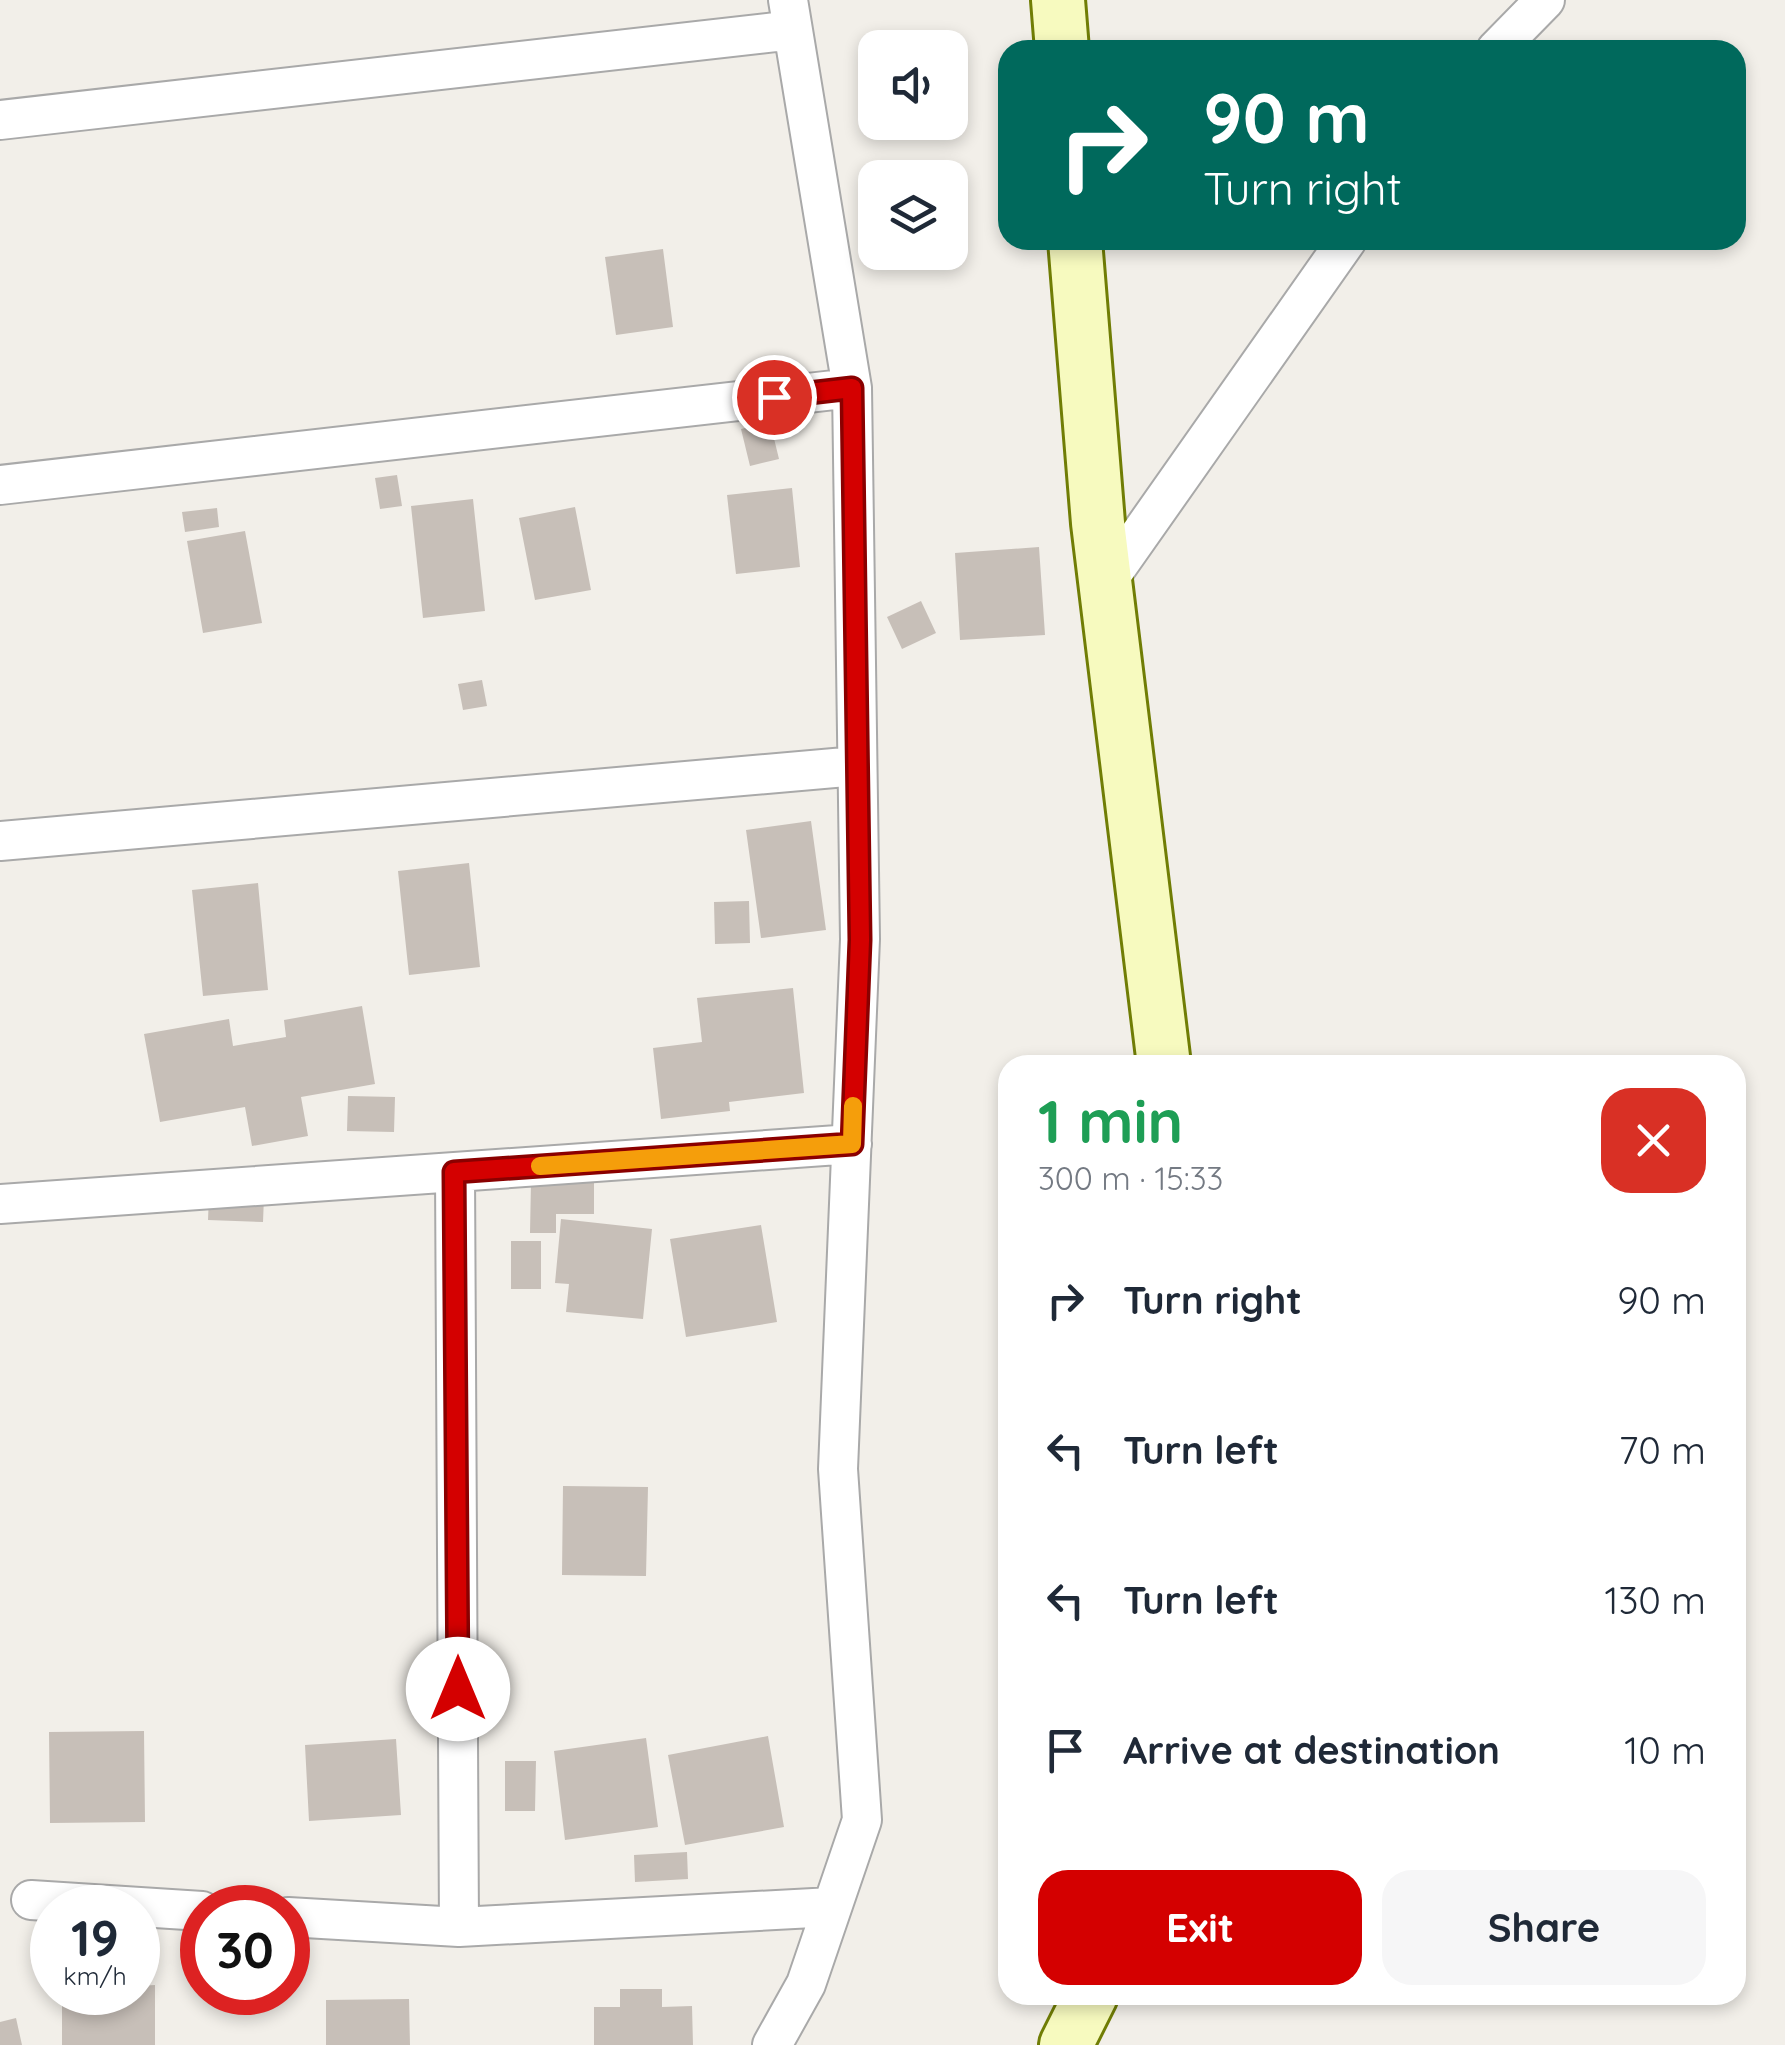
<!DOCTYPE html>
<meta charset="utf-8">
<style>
:root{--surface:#fff;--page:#f6f6f7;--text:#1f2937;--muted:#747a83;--accent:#d40000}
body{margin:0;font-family:Quicksand,sans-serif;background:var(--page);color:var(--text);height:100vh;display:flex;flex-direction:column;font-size:38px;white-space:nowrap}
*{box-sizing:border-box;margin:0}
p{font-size:32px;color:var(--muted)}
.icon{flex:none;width:55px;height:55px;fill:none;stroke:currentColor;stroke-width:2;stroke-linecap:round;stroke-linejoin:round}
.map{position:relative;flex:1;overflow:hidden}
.side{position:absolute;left:998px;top:1055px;width:748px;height:950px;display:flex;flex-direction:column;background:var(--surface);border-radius:30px;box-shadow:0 5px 15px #0003}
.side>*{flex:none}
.banner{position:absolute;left:998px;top:40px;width:748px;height:210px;border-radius:30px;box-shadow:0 5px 15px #0003;background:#00695c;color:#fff;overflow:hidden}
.buttons{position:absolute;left:858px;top:30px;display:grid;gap:20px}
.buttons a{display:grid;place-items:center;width:110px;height:110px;border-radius:20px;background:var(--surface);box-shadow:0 5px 15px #0003;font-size:50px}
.speed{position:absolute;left:30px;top:1885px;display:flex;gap:20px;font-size:50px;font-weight:700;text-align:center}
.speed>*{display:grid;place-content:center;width:130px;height:130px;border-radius:50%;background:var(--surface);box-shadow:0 5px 15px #0003;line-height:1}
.speed small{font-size:25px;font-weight:400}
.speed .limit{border:15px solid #d22;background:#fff;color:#111}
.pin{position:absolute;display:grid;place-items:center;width:85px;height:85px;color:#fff;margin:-42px;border:5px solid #fff;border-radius:50%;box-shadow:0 2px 10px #0007}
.me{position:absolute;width:110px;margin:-55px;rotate:0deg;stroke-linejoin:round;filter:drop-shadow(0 0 8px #0008)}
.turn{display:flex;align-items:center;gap:35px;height:210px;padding:0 40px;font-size:45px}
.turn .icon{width:130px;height:130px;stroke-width:2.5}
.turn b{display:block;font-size:70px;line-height:85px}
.round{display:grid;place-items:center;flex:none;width:105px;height:105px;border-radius:30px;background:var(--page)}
.headline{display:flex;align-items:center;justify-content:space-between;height:170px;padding:0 40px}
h1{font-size:60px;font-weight:800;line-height:75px;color:#1e9e55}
.cta{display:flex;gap:20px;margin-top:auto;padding:20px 40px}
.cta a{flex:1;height:115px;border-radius:30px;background:var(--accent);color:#fff;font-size:40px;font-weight:800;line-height:115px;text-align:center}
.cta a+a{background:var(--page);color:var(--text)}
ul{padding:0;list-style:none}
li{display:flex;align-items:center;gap:30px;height:150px;padding:0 40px}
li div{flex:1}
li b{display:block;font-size:38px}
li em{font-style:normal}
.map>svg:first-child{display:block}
.building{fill:#c7bfb8}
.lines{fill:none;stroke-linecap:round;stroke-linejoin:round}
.street-casing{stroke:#a9a9a9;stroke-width:42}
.secondary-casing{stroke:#707d05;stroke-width:58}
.street{stroke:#fff;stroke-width:38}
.secondary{stroke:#f7fabf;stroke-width:52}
.route-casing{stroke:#8a0000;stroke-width:25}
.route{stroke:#d40000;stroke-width:18}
.slow{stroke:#f59e0b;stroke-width:18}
</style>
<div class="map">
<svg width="1785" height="2045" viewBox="0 0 1785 2045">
<rect width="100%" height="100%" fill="#f2efe9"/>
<!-- building -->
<path class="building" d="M663 249 673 327 616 335 605 257Z
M770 422 779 459 750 466 741 429Z
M397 475 402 506 380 509 375 478Z
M792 488 800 567 736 574 727 495Z
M473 499 485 611 423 618 411 506Z
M575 507 591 590 535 600 519 518Z
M217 508 219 527 185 532 182 512Z
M245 531 262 623 203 633 187 541Z
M1039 547 1045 635 960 640 955 553Z
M921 601 936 633 902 649 887 617Z
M482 680 487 706 463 710 458 684Z
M811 821 826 930 761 938 746 830Z
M469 863 480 967 409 975 398 871Z
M258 883 268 990 203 996 192 890Z
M749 901 750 943 715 944 714 902Z
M793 988 804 1093 729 1102 730 1111 661 1119 653 1048 702 1042 697 998Z
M362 1006 375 1084 301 1097 308 1136 252 1146 245 1107 160 1122 144 1034 229 1019 233 1046 286 1037 284 1020Z
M348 1096 395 1097 394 1132 347 1131Z
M531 1182H594V1214H556V1233H530Z
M209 1195 264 1197 263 1222 208 1220Z
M561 1219 652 1229 643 1319 566 1312 569 1284 555 1283Z
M761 1225 777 1322 686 1337 670 1239Z
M511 1241H541V1289H511Z
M563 1486 648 1487 646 1576 562 1575Z
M144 1731 145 1822 50 1823 49 1732Z
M768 1736 784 1827 685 1845 668 1755Z
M646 1738 658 1827 565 1840 554 1751Z
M396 1739 401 1815 309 1821 305 1745Z
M505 1761H536L535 1811H505Z
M687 1852 688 1879 635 1882 634 1855Z
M155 1985V2045H62V1997L138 1992V1986Z
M620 1989H662V2007L692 2006 693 2045H594V2007H620Z
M409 1999 410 2045H326V2000Z
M16 2018 22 2045H0V2022Z"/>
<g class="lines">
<defs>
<path id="street" d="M1496 50 1545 0
M0 120 793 30
M0 485 852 388
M1105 584 1347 240
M0 841 857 766
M455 1172 459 1927
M0 1204 852 1144
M31 1900 202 1911
M288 1917 459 1927 832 1907
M772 2045 806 1984 862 1820 838 1469 860 939 852 388 788 0"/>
<path id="secondary" d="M1058 0 1062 50
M1075 240 1098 523 1164 1065
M1066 2045 1091 1995"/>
</defs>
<!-- street casing -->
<use href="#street" class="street-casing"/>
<!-- secondary casing -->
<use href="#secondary" class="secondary-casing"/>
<!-- street -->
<use href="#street" class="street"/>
<!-- secondary -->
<use href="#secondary" class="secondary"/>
</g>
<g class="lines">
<defs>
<path id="route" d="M458 1689 454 1172 852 1144 860 940 852 388 774 397"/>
</defs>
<!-- route casing -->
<use href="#route" class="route-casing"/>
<!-- route -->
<use href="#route" class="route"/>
<!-- slow -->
<path class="slow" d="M540 1166 852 1144 853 1106"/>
</g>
</svg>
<div class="buttons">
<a><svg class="icon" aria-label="sound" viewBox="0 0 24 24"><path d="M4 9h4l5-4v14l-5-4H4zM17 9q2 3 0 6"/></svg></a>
<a><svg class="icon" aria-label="layers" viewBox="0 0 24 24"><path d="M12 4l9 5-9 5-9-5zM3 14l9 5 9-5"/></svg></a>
</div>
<div class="speed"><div>19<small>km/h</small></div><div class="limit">30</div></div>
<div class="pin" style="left:774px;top:397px;background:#d93025"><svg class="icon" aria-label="arrive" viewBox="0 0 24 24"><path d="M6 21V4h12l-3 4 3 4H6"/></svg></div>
<svg class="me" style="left:458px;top:1689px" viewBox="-20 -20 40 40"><circle r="19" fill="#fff"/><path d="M0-13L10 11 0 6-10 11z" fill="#d40000"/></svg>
<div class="banner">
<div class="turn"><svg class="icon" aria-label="right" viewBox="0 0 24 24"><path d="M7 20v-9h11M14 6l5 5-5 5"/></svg><div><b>90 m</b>Turn right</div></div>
</div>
<section class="side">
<div class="headline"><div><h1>1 min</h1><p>300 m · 15:33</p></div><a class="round" style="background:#d93025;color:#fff"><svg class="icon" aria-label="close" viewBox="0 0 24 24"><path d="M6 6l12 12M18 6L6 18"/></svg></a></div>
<ul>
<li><svg class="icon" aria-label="right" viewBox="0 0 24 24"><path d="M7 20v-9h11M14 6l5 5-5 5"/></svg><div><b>Turn right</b></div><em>90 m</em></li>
<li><svg class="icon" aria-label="left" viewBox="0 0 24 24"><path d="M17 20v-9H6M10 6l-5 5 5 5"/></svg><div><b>Turn left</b></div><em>70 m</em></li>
<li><svg class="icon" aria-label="left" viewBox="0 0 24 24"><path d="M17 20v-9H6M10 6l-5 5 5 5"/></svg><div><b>Turn left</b></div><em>130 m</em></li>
<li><svg class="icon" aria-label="arrive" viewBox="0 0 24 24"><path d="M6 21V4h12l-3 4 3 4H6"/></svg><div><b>Arrive at destination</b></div><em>10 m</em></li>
</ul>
<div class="cta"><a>Exit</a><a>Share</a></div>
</section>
</div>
